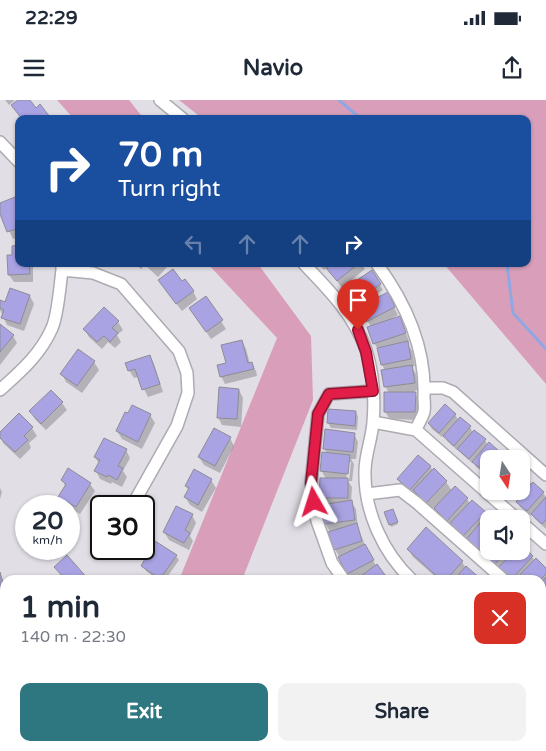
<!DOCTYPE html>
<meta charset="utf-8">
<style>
:root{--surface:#fff;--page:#f2f2f3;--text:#1f2937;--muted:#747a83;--accent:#2f7780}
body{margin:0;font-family:"Varela Round",sans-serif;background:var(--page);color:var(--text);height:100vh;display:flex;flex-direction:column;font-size:19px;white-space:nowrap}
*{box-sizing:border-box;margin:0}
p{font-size:16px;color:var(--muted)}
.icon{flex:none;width:28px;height:28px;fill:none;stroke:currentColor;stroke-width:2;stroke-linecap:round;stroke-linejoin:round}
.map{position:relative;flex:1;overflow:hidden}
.sheet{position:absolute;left:0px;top:475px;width:546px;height:176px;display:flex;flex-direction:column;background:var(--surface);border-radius:15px 15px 0 0;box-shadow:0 1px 4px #0004}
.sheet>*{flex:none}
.hud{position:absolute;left:15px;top:15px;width:516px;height:152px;border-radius:10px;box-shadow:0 1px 4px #0004;background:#1a4fa0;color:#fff;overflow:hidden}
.needle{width:32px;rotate:168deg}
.buttons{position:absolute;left:480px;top:350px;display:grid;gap:10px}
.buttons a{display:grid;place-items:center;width:50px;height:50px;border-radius:10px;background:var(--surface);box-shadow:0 1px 4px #0004;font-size:25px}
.speed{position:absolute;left:15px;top:395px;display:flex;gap:10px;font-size:25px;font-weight:700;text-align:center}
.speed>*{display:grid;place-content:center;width:65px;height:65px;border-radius:50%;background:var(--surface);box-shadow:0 1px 4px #0004;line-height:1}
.speed small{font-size:12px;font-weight:400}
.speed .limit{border:2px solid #111;border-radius:8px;background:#fff;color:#111}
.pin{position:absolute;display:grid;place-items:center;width:42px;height:42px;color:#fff;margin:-51px -21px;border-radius:50% 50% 50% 0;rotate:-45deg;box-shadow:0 0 5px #0007}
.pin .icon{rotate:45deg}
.me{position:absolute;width:55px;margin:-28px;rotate:354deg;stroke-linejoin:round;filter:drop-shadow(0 0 4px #0008)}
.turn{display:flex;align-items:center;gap:18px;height:105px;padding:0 20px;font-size:22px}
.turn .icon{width:65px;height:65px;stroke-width:2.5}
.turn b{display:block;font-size:35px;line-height:42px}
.lanes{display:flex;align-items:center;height:48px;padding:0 20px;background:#0003;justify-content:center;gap:25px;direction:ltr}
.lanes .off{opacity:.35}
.round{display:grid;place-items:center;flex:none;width:52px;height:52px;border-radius:10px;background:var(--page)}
.summary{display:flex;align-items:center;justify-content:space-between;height:85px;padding:0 20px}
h1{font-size:30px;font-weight:700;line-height:38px}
.primary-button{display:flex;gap:10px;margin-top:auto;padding:10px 20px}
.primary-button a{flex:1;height:58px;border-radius:10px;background:var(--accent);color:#fff;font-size:20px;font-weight:700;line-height:58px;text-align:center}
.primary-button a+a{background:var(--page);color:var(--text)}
.status{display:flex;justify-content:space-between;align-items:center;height:35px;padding:0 25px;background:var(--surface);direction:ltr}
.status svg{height:14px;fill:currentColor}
header{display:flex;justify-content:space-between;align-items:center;height:65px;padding:0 20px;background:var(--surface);font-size:22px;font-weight:700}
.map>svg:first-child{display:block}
.green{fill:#d99fba}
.shadow{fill:#0003;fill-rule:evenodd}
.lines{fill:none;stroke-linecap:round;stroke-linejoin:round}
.stream{stroke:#90a7e3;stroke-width:3}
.building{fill:#aaa3e3;stroke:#8d8c95}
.minor-casing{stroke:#aeaab2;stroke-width:14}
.minor{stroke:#fff;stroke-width:11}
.route-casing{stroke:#92132f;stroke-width:12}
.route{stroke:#e11d48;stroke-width:9}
</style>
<div class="status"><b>22:29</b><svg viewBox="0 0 49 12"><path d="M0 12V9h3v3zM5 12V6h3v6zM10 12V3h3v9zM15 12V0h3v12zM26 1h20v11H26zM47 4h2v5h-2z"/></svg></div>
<header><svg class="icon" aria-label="menu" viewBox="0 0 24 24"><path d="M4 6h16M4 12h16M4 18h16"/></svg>Navio<svg class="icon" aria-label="share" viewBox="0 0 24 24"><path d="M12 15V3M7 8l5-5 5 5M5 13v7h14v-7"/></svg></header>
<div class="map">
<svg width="546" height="651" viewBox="0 0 546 651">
<rect width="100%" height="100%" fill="#e2dee6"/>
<!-- green -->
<path class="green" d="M57 0H129L144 19H74Z
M179 0H546V284L444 164H528V19H203Z
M208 164H258L311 236 313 300 242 480H179L277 238Z"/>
<!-- shadow -->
<path class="shadow" d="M5 0H15L9 5Z
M14 98 19 106V137L13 139 0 111V104Z
M19 164H38V165H33V182H14L9 175Z
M135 164H166L168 166 158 177 145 165 141 169Z
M319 164H362L365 169 342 188 327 167 324 170Z
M372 172 383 190 360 205 352 192Z
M181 183 193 191 197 199 182 211 164 188Z
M11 190 30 196 34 204 24 231 7 225 0 210V203L5 204Z
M387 194 398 215 389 220 400 218 409 241 406 242 412 251 415 266 412 267 416 274 418 290 414 291 419 301V320L390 319 385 312 389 293 385 286V270L382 265 379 251 374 243 371 227 360 208Z
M206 198 226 229 211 239 190 208Z
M104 208 118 222 123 230 117 235 121 242 115 248 108 242 102 249 89 237 84 229Z
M0 225 13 236 17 243 0 265Z
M242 241 246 249 250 264 251 263 256 271 257 276 225 284 221 276Z
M150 256 154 264 163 292 148 297 138 277 134 278 129 270Z
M94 262 99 270 82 293 66 282 62 274Z
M239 290 243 298 241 327 222 325 218 317Z
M62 303 67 310 46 330 35 319 31 312Z
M133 306 150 315 155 323 142 349 122 339 117 331Z
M356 312 358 317 357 330 331 328 328 323Z
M455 314 458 320 470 327 473 333 485 340 488 346 499 353 503 359H489V376L476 367 473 361 472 363 462 354 458 349 457 350 447 341 444 335 442 337 432 329 429 324Z
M32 328 37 336 29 343 31 348 20 359 3 343 0 334Z
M354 334 358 342 356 359H351L354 364 352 381H348L352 387 351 402 356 409 358 428 365 445 376 466 387 480H358L359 478 352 480 335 449 330 432 325 423V405L321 397 326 379 321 370 327 354 324 348ZM348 362H351L349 380H346Z
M230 338 234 346 220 373 204 365 199 357Z
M126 350 130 358 123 371 127 377 122 387 112 382 111 384 100 379 96 371 99 364 95 357Z
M430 366 433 371 434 370 446 382 452 391 467 399 470 404 485 413 489 419V451H521L532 457 535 461 546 470V513L541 509V480H511L502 469 500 471 486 456 484 458 456 431 453 426 452 427 440 416 434 407 431 410 417 394 414 397 403 387 398 379Z
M521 372 529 379 532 385 543 393 546 397V429L535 419 532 414 531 416 520 407 517 401 505 391H521Z
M62 380 90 384 95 391 80 414 64 404 60 397 66 387Z
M211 380 216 388 202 412 190 405 185 397 189 391 186 386Z
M0 388 2 392 0 399Z
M386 413H393L398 424 391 427Z
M192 415 196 423 190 436 193 441 189 450 169 440 164 432Z
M408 449 462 462 466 468 480 480H439L413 457Z
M176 456 179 460 165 480H158L146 471 143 466Z
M0 474 5 485V531L0 517Z
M541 530 546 535V577L541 573Z
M38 646H65L67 650 40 651Z
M313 646H378L379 651H314Z
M443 646H484L479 651H446Z"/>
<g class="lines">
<!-- stream -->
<path class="stream" d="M339 0 361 19
M507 164 513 213 546 249"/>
</g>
<!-- building -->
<path class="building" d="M18 0H30L36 8 40 4 50 17 47 19H22L11 5Z
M15 97 19 107 16 109 19 115V128L7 132 0 114V103Z
M19 145V164H29L30 174 8 175 7 155H12V146Z
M332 164H358L337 181 326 168Z
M173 169 182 181 185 179 194 191 176 204 158 180Z
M372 170 381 184 357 201 347 187Z
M10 188 30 195 20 224 1 218 4 210 0 208V200L5 202Z
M388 192 395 207 366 222 359 207Z
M206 196 223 220 206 232 189 208Z
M104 207 119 221 112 228 118 233 110 242 104 236 97 242 83 229Z
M400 216 406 233 373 244 367 227Z
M0 224 14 235 0 252Z
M242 240 248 263 252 262 254 269 220 277 217 265 226 263 221 245Z
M408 241 411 259 381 265 377 248Z
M78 249 95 261 77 286 60 274Z
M150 255 160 284 142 290 135 269 128 271 125 263Z
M412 265 415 283 384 287 381 270Z
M219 287 239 289 237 319 217 318Z
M51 290 63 302 41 324 29 311Z
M384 292H416L415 312H384Z
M445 304 456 314 439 333 428 323Z
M132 305 151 314 138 342 116 331 125 312 128 313Z
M328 309 356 311 355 326 327 323Z
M19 313 33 327 24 336 28 340 15 352 0 338V332Z
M460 317 471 326 454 346 443 336Z
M214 328 231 337 215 366 198 357Z
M325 329 355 333 353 352 323 349Z
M474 330 486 339 469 359 457 349Z
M104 338 127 349 118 366 123 368 117 380 108 375 107 377 94 371 100 360 94 357Z
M489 342 500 352 494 359H489V365L484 371 472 362Z
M322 352 350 355 348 374 320 371Z
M418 355 431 366 410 390 397 379Z
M68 368 91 383 76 407 58 397 66 384 61 380Z
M434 368 447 381 426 403 413 390Z
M194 369 212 379 198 405 184 397 189 388 185 386Z
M521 371 530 378 521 388Z
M320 378H348V398H319Z
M533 382 544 392 527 411 516 402Z
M455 386 468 398 447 421 434 408Z
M546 397V420L542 424 531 414Z
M352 400 355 420 324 424 321 405Z
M472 400 486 412 463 436 450 423Z
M176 406 193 414 185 430 190 433 184 443 163 432Z
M393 409 398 422 389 425 384 412Z
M487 414 493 419H489V440L480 451 466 440Z
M357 423 362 441 334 450 328 432Z
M426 427 463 461 446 480H441L407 449Z
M155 441 177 455 160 479 141 466Z
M365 444 374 460 347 474 338 457Z
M521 444 533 456 512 479 499 467 514 451H521Z
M489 446V451H507L495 464 482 453Z
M67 455 88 479 87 480H60L63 477 54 467Z
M536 458 546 468V474L540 480H515Z
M377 464 388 479 356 480Z
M466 466 482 480H454Z
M0 472 5 490V496L0 497Z
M546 477V504L543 508 541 506V483Z
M5 504V535L0 520V505Z
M545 532 546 546 541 552V537Z
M546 546V561L541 566V552Z
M214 646H235V651H214Z
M235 646H257L256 651H235Z
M257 646H278V651H256Z
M278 646H299V651H278Z
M312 646H334L335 651H313Z
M334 646H356L357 651H335Z
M442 646H461L465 651H446Z
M518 646H540L541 651H519Z"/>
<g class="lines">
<defs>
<path id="minor" d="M160 0 183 19
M0 42 19 62
M304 164C329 190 354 215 366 250 373 272 375 299 373 322 372 338 365 355 365 371 364 411 383 453 412 480
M377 164C405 202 426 248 424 297 424 301 425 307 424 312 422 318 418 324 416 330
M62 170 93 173 121 184 179 251 187 273 188 293 177 326 132 406
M425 288H443L453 292 546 375
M0 290C20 272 41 254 52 228 58 215 60 185 62 170V164
M373 322 416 330 517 419
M367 394 400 390 417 403 504 480
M521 422 546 444
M344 480 332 463 317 421 311 383 318 314 329 294 373 291
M541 513 546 517
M541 598 546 608
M503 646 504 651
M196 651V646
M404 651 412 646"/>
</defs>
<!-- minor casing -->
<use href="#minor" class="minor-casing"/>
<!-- minor -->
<use href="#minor" class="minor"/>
</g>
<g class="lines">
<defs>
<path id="route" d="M314 402 311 383 318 314 329 294 373 291 366 252 358 230"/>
</defs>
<!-- route casing -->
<use href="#route" class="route-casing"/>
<!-- route -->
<use href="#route" class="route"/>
</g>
</svg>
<div class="buttons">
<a><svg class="needle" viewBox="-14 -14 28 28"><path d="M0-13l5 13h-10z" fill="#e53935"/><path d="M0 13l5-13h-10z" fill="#747a83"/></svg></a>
<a><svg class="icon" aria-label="sound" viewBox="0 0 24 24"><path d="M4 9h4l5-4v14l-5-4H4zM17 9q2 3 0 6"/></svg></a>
</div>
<div class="speed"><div>20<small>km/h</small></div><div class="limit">30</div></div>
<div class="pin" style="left:358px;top:230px;background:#d93025"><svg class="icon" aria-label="arrive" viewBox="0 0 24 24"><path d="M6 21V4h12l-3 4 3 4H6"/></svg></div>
<svg class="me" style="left:314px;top:402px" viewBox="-20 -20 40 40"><path d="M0-17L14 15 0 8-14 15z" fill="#e11d48" stroke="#fff" stroke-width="4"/></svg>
<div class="hud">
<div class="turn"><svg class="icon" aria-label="right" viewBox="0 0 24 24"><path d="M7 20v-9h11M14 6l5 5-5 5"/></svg><div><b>70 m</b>Turn right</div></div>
<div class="lanes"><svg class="icon off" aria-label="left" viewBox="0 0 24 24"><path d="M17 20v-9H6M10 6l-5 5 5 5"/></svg><svg class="icon off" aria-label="ahead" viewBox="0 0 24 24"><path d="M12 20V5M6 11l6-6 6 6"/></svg><svg class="icon off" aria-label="ahead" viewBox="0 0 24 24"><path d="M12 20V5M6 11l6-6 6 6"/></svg><svg class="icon" aria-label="right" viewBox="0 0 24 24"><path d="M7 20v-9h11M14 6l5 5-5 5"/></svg></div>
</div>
<section class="sheet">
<div class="summary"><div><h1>1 min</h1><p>140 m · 22:30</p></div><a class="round" style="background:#d93025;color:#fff"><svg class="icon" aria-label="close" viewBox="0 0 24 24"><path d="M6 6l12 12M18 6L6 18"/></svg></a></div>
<div class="primary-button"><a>Exit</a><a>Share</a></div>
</section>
</div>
